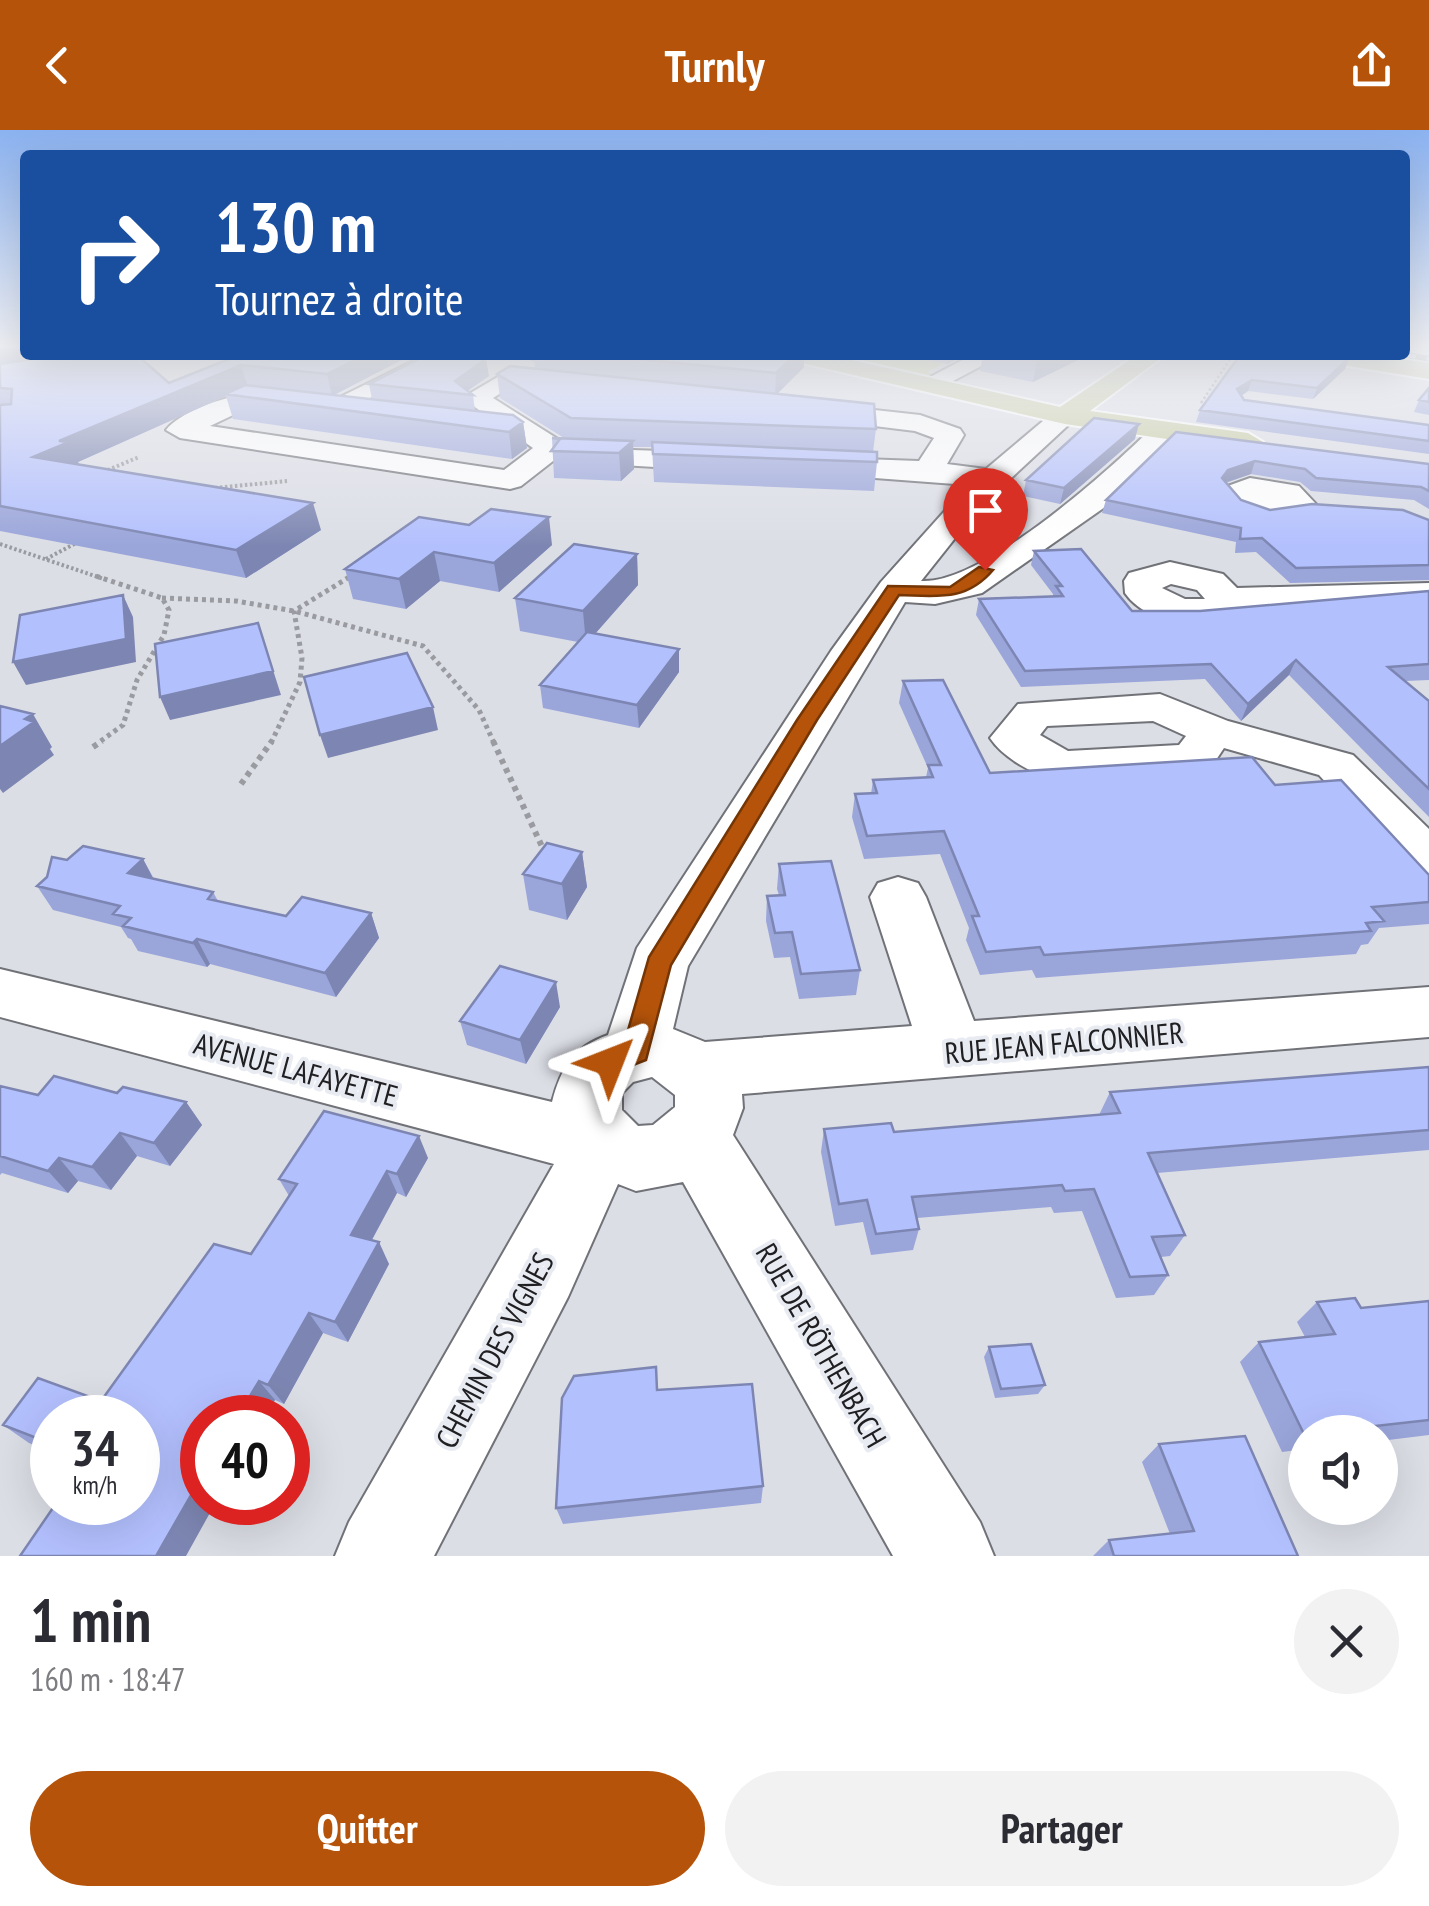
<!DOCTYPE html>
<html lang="fr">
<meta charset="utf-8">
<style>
:root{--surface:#fff;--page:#f2f2f3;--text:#2b2b33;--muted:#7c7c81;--accent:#b45309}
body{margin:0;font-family:"PT Sans Narrow",sans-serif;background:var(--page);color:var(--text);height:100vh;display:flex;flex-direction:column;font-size:38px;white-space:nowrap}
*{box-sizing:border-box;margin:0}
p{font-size:32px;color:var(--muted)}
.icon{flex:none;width:55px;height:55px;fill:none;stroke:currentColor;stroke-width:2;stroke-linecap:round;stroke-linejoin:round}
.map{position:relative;height:1426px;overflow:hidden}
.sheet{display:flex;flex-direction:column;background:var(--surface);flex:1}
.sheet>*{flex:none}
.banner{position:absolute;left:20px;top:20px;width:1390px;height:210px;border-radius:10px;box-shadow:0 10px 40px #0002;background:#1a4fa0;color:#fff;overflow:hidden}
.controls{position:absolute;left:1288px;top:1285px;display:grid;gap:20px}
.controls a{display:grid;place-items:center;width:110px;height:110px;border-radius:50%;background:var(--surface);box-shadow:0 10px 40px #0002;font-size:50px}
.speed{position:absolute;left:30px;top:1265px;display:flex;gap:20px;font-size:50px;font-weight:700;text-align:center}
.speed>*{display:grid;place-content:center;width:130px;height:130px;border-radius:50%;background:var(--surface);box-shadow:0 10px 40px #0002;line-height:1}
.speed small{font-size:25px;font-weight:400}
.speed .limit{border:15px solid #d22;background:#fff;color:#111}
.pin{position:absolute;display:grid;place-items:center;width:85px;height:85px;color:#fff;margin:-102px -42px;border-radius:50% 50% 50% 0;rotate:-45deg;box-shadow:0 0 10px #0007}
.pin .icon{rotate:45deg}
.me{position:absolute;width:110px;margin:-55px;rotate:45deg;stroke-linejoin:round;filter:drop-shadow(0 0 8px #0008)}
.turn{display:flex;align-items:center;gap:35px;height:210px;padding:0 30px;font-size:45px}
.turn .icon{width:130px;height:130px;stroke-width:2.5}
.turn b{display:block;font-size:70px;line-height:85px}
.round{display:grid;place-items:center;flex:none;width:105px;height:105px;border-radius:52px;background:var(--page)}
.head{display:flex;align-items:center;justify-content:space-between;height:170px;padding:0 30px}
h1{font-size:60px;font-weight:800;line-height:75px}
.action{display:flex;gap:20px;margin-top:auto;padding:20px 30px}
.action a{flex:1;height:115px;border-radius:60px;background:var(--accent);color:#fff;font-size:40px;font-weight:800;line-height:115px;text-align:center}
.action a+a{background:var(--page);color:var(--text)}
header{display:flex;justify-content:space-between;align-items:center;height:130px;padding:0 30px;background:var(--accent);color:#fff;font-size:45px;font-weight:800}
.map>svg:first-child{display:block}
.green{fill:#ccd482}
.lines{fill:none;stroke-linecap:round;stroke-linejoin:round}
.minor-casing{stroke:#707278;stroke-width:4}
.major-casing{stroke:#fff;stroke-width:4}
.path-far3{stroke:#999ba1;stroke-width:2.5;stroke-dasharray:2.5 2.5;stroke-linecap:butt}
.path-far2{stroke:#999ba1;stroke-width:4;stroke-dasharray:2.5 2.5;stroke-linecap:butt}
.path-far1{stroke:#999ba1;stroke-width:5;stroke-dasharray:4 4;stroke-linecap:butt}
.path{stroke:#999ba1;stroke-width:6;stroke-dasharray:5 5;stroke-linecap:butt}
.minor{fill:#fff;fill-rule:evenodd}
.major{fill:#c6cb9d;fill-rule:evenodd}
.rail-casing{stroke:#85868c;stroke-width:5}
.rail{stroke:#e9ebf3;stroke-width:4;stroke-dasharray:11;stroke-linecap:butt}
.wall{fill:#9aa5da}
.shaded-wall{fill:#7d86b2}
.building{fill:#b3c0fe;stroke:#7d86b2;stroke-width:2.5}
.route{fill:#b45309;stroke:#753606;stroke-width:2.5}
.labels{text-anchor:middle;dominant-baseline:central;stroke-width:8;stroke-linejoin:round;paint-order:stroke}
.near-street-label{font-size:30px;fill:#202023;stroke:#e9ebf3}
</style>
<header><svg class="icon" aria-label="back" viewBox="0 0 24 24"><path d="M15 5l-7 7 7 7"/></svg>Turnly<svg class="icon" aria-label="share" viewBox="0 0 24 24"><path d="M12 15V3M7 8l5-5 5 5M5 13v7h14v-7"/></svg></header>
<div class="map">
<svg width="1429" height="1426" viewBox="0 0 1429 1426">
<rect width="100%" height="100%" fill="#dcdee6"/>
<!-- green -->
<path class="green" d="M829 225H905L944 233 927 242 934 244 924 246Z"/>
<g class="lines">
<defs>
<path id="minor" d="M1405 217H1429V226L1407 222Z
M425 225 447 229 354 276 345 279 332 271Z
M972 225H1002L936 260 927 262 915 255Z
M508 241 574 249 577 254 565 261 512 256 493 268 572 318 723 323 738 332 723 341 553 331 521 356 510 359 180 308 166 300C187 273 286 244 312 274L308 280 252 276 210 296 504 340 533 318 462 268Z
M802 272 920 285 960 299 964 305 947 334 986 339 1056 280 1065 278 1078 286 979 378 921 451C982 455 1111 339 1155 295H1175L1179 301 1115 370 982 463 935 474 905 472 688 836 673 899 705 912 912 896 870 767 878 753 898 747 918 753 926 767 974 891 1429 857V907L742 964 743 978 733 1005 980 1392 994 1426H893L683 1052 636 1061 618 1054 568 1167 434 1426H335L349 1392 554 1034 0 887V839L552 972C561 937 574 917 608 905L637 818 831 521 881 452 968 355 795 342 791 336 806 327 919 331 934 308 915 301 793 286 789 280 793 274ZM652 947 675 965V977L653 995 638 996 622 980V963L633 952Z
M1250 348 1299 356 1316 374C1294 404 1239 390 1220 364L1225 357Z
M1170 432 1223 444 1237 458 1429 453V475L1237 481C1206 502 1147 495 1125 463L1124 451 1129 443ZM1171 454 1197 460 1205 469H1185L1162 458Z
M1160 564 1228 591 1353 625 1429 699V749L1410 744 1319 645 1224 618 1210 639 1193 643 1059 651C1035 645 1004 629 990 608L1018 574ZM1153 591 1186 606 1179 615 1068 621 1040 605 1047 596Z"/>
<path id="major" d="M786 225H830L1060 277 1137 225H1165L1090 281 1248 303 1263 312 1248 321 1065 294 789 230Z
M1311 225H1372L1429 233V249L1323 232Z"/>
</defs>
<!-- minor casing -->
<use href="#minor" class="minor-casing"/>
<!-- major casing -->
<use href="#major" class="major-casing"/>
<!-- path-far3 -->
<path class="path-far3" d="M1201 273 1233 225"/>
<!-- path-far2 -->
<path class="path-far2" d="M103 342 139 327
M215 358 287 351
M0 414 104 449
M46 429 78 412
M347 449 351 446"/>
<!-- path-far1 -->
<path class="path-far1" d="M96 446 162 468 169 480 164 505 137 550 123 595 98 613
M162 468 236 471 294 481 423 516 479 580 494 613
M271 613 300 552 302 528 294 481 351 446"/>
<!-- path -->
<path class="path" d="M493 611 545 723
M93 617 102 611
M241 654 272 611"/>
<!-- minor -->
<use href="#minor" class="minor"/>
<!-- major -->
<use href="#major" class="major"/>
<defs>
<path id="rail" d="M1405 225 1429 229"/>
</defs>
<!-- rail casing -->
<use href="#rail" class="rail-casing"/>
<!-- rail -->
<use href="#rail" class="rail"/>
</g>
<!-- wall -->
<path class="wall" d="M0 217 169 253 239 225H411L334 265 372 269 369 254 489 246 467 261 473 265 475 281 523 292 527 318 512 329 233 289 226 266 78 332 79 335 321 400 246 448 0 401Z
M474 225H804V237L777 264 876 299 873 322 877 332 874 361 654 352 652 317H633L634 339 621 351 554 348 552 308H564L500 268 497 244 535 238 534 232 523 228Z
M905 225H965L947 234Z
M983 225H1088L1033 252 980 241Z
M1240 225 1349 228 1345 239 1313 269 1248 261 1241 266 1244 270 1429 295V324L1196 292 1200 280Z
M1429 258V285L1414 282 1419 270Z
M1176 302 1429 334V379L1414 370 1311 361 1300 352 1251 344 1226 353 1241 370 1270 380 1429 390V450L1290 453 1256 422 1235 423 1236 412 1102 383 1106 370Z
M1135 309 1060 374 1023 366 1026 350Z
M419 387 552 415 499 462 440 451 406 479 353 469 345 439Z
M1034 421 1132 481H1200L1429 461V550L1405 551 1429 571V687L1289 545 1241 591 1205 549 1021 557 976 485 979 469 1053 467V464L1031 435Z
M637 424 638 455 595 504 679 519V542L639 598 543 578 540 555 578 512 520 501 515 468Z
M903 551 990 643 1275 655 1429 745V794L1379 798 1368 814 1361 815 1356 824 1036 848 1032 840 980 845 966 810 969 798 940 724 864 729 852 687 855 664H871L873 650 926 647 928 638 899 573Z
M582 722 587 757 567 790 529 780 523 744Z
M143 729 154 749 213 762 218 771 286 786 371 783 379 808 336 867 210 834 207 837 138 821 131 809 128 808 121 797 53 780 37 756 67 730Z
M779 734 860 840 856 865 799 869 790 827 774 828 766 791 767 766 779 765 777 759Z
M560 877 526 934 467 915 460 891Z
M1429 937V1020L1157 1043 1185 1105 1170 1126 1161 1127 1168 1145 1154 1165 1116 1168 1082 1081 1054 1083 1051 1077 917 1088 919 1099 913 1120 871 1125 863 1092 835 1096 821 1022 824 999 894 1002 1099 985 1110 962Z
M0 956 38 965 117 963 186 972 202 995 170 1036 137 1026 111 1060 78 1051 68 1063 2 1043 0 1045Z
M428 1028 406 1067 397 1063 372 1110 389 1134 348 1212 323 1203 284 1274 275 1270 138 1372 52 1288V1322L29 1313 3 1295 101 1271 251 1124 289 1066 279 1049Z
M1429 1171V1305L1380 1311V1302H1305V1319L1282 1322 1240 1232 1259 1212 1305 1207 1297 1192 1317 1172 1361 1178Z
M989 1217 1045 1255 1038 1264 995 1268 984 1227Z
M658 1260 763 1356 761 1373 563 1394 556 1378Z
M1159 1314 1298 1426H1093L1109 1410 1170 1404 1142 1332Z"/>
<!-- shaded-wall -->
<path class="shaded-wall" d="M0 217H25V225H69L0 236Z
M365 225H411L332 266 327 244Z
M795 225H804V237L775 266 776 243Z
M948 225H965L947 234Z
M1048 225H1088L1033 252 1037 230Z
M1349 228 1345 239 1313 269 1317 258Z
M486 229 489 246 463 264 455 251Z
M241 235 248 257 225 264 226 266 78 332 80 337 33 327 59 311Z
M1252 250 1248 261 1233 271 1237 259Z
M523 292 527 318 512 329 509 302Z
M1139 294 1135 309 1060 374 1064 358Z
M633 311 634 339 621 351 619 323Z
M1255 331 1251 344 1224 353 1222 348 1228 340Z
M313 373 321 400 246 448 236 420Z
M549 387 552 415 499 462 494 433Z
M434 422 440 451 406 479 399 449Z
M637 424 638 455 586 514 583 481Z
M123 465 133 487 136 532 26 555 13 532Z
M258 493 281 565 170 590 160 567Z
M679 519V542L639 598 637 575Z
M1296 530 1289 545 1241 591 1248 574Z
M433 577 438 600 328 628 320 605Z
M33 584 52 617 50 619 54 625 3 663 0 659V616L25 589Z
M582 722 587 757 567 790 562 754Z
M143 729 156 754 128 743Z
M371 783 379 808 336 867 325 843Z
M197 809 210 834 207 837 193 813Z
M556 852 560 877 526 934 520 910Z
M186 972 202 995 170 1036 154 1013Z
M120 1003 137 1026 111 1060 92 1037Z
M419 1006 428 1028 406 1067 397 1044Z
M59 1028 78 1051 68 1063 48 1041Z
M387 1041 397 1063 363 1126 351 1105Z
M379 1112 389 1134 348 1212 335 1192Z
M309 1183 323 1203 284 1274 268 1255Z
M259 1251 275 1270 265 1288H237Z
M202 1346V1372H216L186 1426H156Z"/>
<!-- building -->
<path class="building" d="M59 225H137L169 253 239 225H365L327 244 241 235 59 311 69 312 33 327 313 373 236 420 0 376V275L11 274 12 259 0 258V234Z
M427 225H449L486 229 455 251 473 265 369 254Z
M598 225H795L776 243Z
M1013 225H1048L1037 230Z
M1240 225H1330L1349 228 1317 258 1252 250 1237 259 1244 270 1429 295V311L1200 280Z
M510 236 874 274 876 299 571 288 497 244Z
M245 255 513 285 523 292 509 302 225 264Z
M1429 258V272L1419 270Z
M1094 288 1139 294 1064 358 1026 350Z
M1176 302 1429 334V361L1421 357 1316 348 1305 339 1255 331 1228 340 1222 348 1241 370 1270 380 1312 374 1403 380 1429 390V435L1296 438 1262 408 1240 409 1241 398 1106 370Z
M552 308 633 311 619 323 551 321 560 309Z
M652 312 877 322V332L653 324Z
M491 379 549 387 494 433 434 422 399 449 345 439 419 387 469 395Z
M574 414 637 424 583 481 515 468Z
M1081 419 1132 481H1200L1429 461V534L1388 537 1429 571V659L1296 530 1248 574 1211 534 1025 541 979 469 1063 466 1056 456H1062L1034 421Z
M123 465 126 509 13 532 20 485Z
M258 493 273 541 160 567 155 514Z
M587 502 679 519 637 575 540 555Z
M407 523 433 577 320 605 304 547Z
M943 550 990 643 1252 627 1275 655 1341 650 1429 745V772L1372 777 1384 791 1366 793 1371 801 1044 825 1040 817 986 822 972 786H979L944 701 867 706 855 664 877 663 873 650 933 647 928 635H941L903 551Z
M0 576 33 584 25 589 34 592 0 616Z
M547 713 582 722 562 754 523 744Z
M83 716 143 729 128 743 213 762 208 769 286 786 302 767 371 783 325 843 197 809 193 813 123 796 131 788 113 784 120 776 37 756 47 747 52 727 67 730Z
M831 731 860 840 801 844 792 802 775 803 767 766 785 765 779 734Z
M500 836 556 852 520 910 460 891Z
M1429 937V1000L1148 1023 1185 1105 1152 1107 1168 1145 1130 1147 1094 1059 1065 1061 1062 1055 912 1067 919 1099 876 1104 867 1070 839 1074 824 999 891 993 894 1002 1120 983 1110 962Z
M54 946 117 963 123 957 186 972 154 1013 120 1003 92 1037 59 1028 48 1041 0 1026V956L38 965Z
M324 981 419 1006 397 1044 387 1041 351 1105 379 1112 335 1192 309 1183 268 1255 259 1251 237 1288H202V1346L156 1426H20L57 1372H138V1288H52V1314L3 1295 38 1248 101 1271 214 1114 251 1124 297 1054 279 1049Z
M1355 1168 1361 1178 1429 1171V1290L1304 1304 1259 1212 1335 1204 1317 1172Z
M1031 1214 1045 1255 1001 1259 989 1217Z
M656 1237 657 1260 752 1254 763 1356 556 1378 562 1268 574 1246Z
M1245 1306 1298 1426H1114L1109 1410 1194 1401 1159 1314Z"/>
<!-- sky -->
<linearGradient id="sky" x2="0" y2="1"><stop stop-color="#8bb2f0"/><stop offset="0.52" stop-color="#eff0f4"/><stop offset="1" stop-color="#eff0f4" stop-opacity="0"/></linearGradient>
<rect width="1429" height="416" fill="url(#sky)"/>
<!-- route -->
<path class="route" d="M979 437 993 440C966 472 937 466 899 465L817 590 671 835 646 930 610 944 600 941 596 932 600 924 624 914 649 827 797 590 888 456 950 457Z"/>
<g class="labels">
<!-- near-street labels -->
<g class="near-street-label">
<text transform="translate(1064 912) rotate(-5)">RUE JEAN FALCONNIER</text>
<text transform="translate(296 939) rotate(15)">AVENUE LAFAYETTE</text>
<text transform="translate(822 1215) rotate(60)">RUE DE RÖTHENBACH</text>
<text transform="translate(494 1220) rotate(-62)">CHEMIN DES VIGNES</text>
</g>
</g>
</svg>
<div class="controls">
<a><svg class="icon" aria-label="sound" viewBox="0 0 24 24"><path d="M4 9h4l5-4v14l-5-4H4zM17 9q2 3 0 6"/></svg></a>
</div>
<div class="speed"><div>34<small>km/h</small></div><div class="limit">40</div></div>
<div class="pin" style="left:985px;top:440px;background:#d93025"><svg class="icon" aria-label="arrive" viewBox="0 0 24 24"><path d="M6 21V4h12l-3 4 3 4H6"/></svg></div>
<svg class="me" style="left:610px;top:932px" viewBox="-20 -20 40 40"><path d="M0-17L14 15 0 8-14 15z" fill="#b45309" stroke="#fff" stroke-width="4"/></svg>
<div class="banner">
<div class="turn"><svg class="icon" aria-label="right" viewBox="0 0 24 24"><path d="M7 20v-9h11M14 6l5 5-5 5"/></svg><div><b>130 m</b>Tournez à droite</div></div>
</div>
</div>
<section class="sheet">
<div class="head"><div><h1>1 min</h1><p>160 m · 18:47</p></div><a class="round"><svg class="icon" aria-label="close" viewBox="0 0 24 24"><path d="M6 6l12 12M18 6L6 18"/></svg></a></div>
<div class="action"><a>Quitter</a><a>Partager</a></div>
</section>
